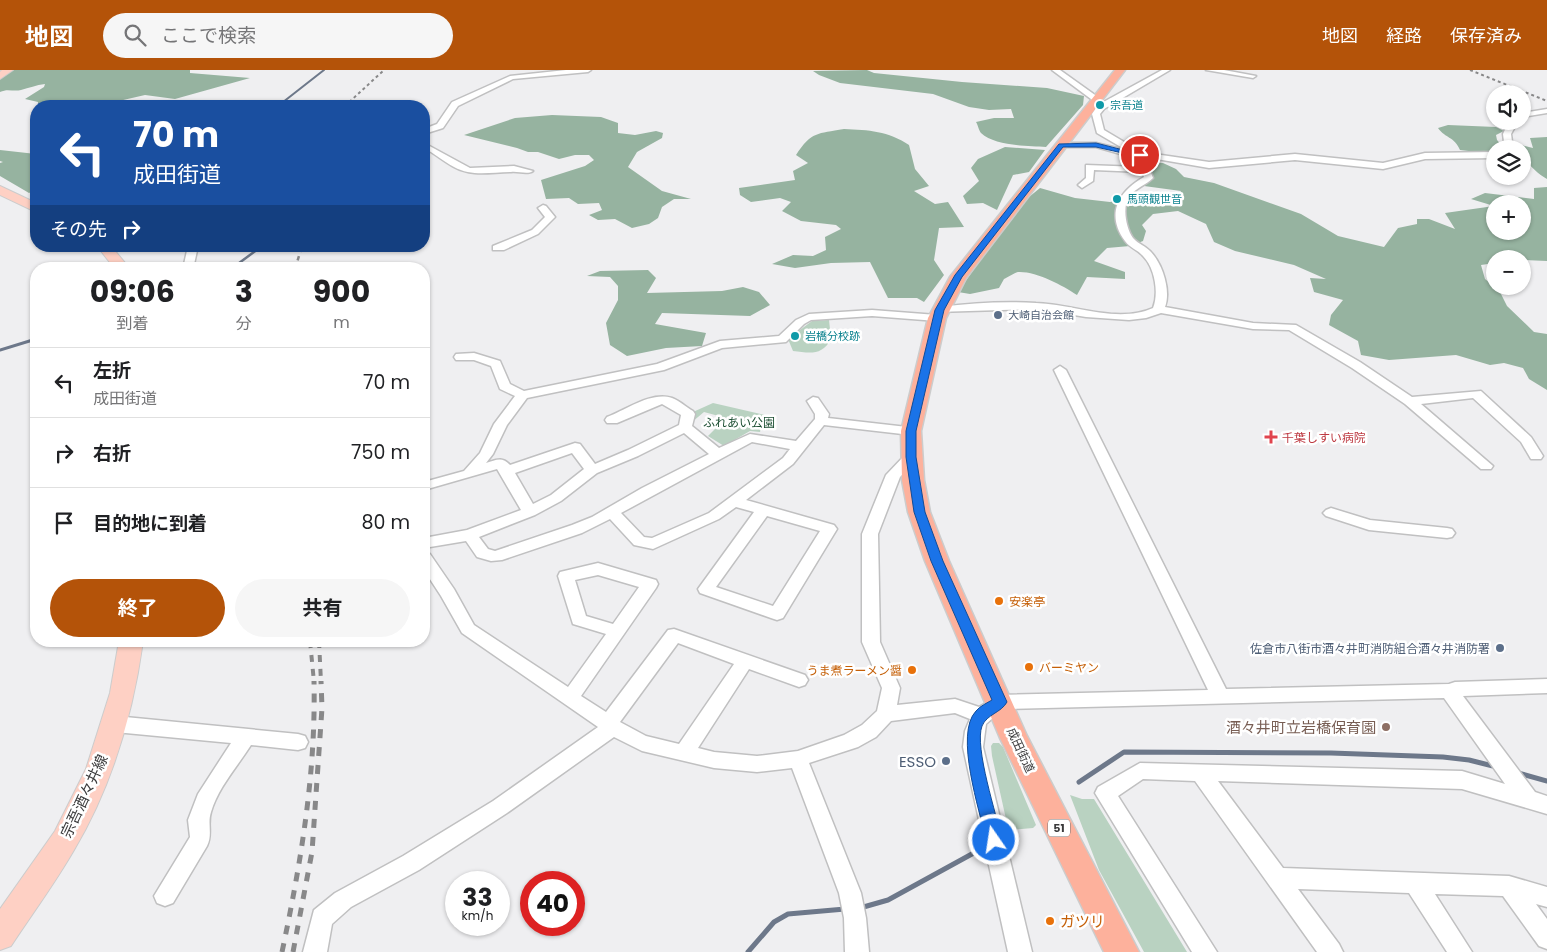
<!DOCTYPE html>
<html lang="ja">
<meta charset="utf-8">
<style>
:root{--surface:#fff;--page:#f6f6f6;--text:#202124;--muted:#757577;--line:#e0e0e0;--accent:#b45309}
body{margin:0;font-family:Poppins,"Noto Sans JP",sans-serif;background:var(--page);color:var(--text);height:100vh;display:flex;flex-direction:column;font-size:19px;white-space:nowrap}
*{box-sizing:border-box;margin:0}
p{font-size:16px;color:var(--muted)}
.icon{flex:none;width:28px;height:28px;fill:none;stroke:currentColor;stroke-width:2;stroke-linecap:round;stroke-linejoin:round}
.map{position:relative;flex:1;overflow:hidden}
.sheet{position:absolute;left:30px;top:192px;width:400px;height:385px;display:flex;flex-direction:column;background:var(--surface);border-radius:20px;box-shadow:0 1px 4px #0004}
.sheet>*{flex:none}
.hud{position:absolute;left:30px;top:30px;width:400px;height:152px;border-radius:20px;box-shadow:0 1px 4px #0004;background:#1a4fa0;color:#fff;overflow:hidden}
.buttons{position:absolute;left:1486px;top:15px;display:grid;gap:10px}
.buttons a{display:grid;place-items:center;width:45px;height:45px;border-radius:50%;background:var(--surface);box-shadow:0 1px 4px #0004;font-size:25px}
.speed{position:absolute;left:445px;top:801px;display:flex;gap:10px;font-size:25px;font-weight:700;text-align:center}
.speed>*{display:grid;place-content:center;width:65px;height:65px;border-radius:50%;background:var(--surface);box-shadow:0 1px 4px #0004;line-height:1}
.speed small{font-size:12px;font-weight:400}
.speed .limit{border:8px solid #d22;background:#fff;color:#111}
.pin{position:absolute;display:grid;place-items:center;width:42px;height:42px;color:#fff;margin:-21px;border:2px solid #fff;border-radius:50%;box-shadow:0 1px 5px #0007}
.me{position:absolute;width:55px;margin:-28px;rotate:347deg;stroke-linejoin:round;filter:drop-shadow(0 0 4px #0008)}
.turn{display:flex;align-items:center;gap:18px;height:105px;padding:0 20px;font-size:22px}
.turn .icon{width:65px;height:65px;stroke-width:2.5}
.turn b{display:block;font-size:35px;line-height:42px}
.then{display:flex;align-items:center;height:48px;padding:0 20px;background:#0003;gap:10px;font-size:19px}
.eta{display:flex;justify-content:space-evenly;align-items:center;height:85px;text-align:center}
.eta b{font-size:30px;font-weight:700;line-height:35px}
.primary-button{display:flex;gap:10px;margin-top:auto;padding:10px 20px}
.primary-button a{flex:1;height:58px;border-radius:30px;background:var(--accent);color:#fff;font-size:20px;font-weight:700;line-height:58px;text-align:center}
.primary-button a+a{background:var(--page);color:var(--text)}
ul{padding:0;list-style:none}
li{display:flex;align-items:center;gap:15px;height:70px;padding:0 20px;border-top:1px solid var(--line)}
li div{flex:1}
li b{display:block;font-size:19px}
li em{font-style:normal}
header{display:flex;align-items:center;gap:30px;box-sizing:border-box;height:70px;padding:0 25px;background:var(--accent);color:#fff}
header strong{font-size:24px}
nav{display:flex;gap:28px;margin-inline-start:auto;font-size:18px}
.search{width:350px;height:45px;background:var(--page);display:flex;align-items:center;gap:12px;box-sizing:border-box;padding:0 18px;border-radius:28px;color:var(--muted);font-size:19px}
.map>svg:first-child{display:block}
.green{fill:#b9d2c1}
.forest{fill:#96b3a0;fill-rule:evenodd}
.lines{fill:none;stroke-linecap:round;stroke-linejoin:round}
.stream-far3{stroke:#6d788a;stroke-width:2}
.stream-far2{stroke:#6d788a;stroke-width:2.5}
.stream-far1{stroke:#6d788a;stroke-width:3}
.stream{stroke:#6d788a;stroke-width:5}
.minor-casing{stroke:#c0c0c1;stroke-width:3}
.major-casing{stroke:#ccc;stroke-width:2}
.highway-casing{stroke:#ccc;stroke-width:3}
.minor{fill:#fff;fill-rule:evenodd}
.major{fill:#fed0c4;fill-rule:evenodd}
.highway{fill:#fdb19c;fill-rule:evenodd}
.rail-far3{stroke:#888889;stroke-width:2;stroke-dasharray:3 3;stroke-linecap:butt}
.rail-far2{stroke:#888889;stroke-width:2.5;stroke-dasharray:4.5 4.5;stroke-linecap:butt}
.rail-far1{stroke:#888889;stroke-width:4;stroke-dasharray:7 7;stroke-linecap:butt}
.rail{stroke:#888889;stroke-width:5;stroke-dasharray:9 9;stroke-linecap:butt}
.route{fill:#1a73e8;stroke:#114b97}
.culture-dot{fill:#0f9aa8;stroke:#fff;stroke-width:2}
.service-dot{fill:#5c6f8a;stroke:#fff;stroke-width:2}
.health-dot{fill:#e0444e;stroke:#fff;stroke-width:2}
.food-dot{fill:#e8710a;stroke:#fff;stroke-width:2}
.education-dot{fill:#8d6e63;stroke:#fff;stroke-width:2}
.labels{text-anchor:middle;dominant-baseline:central;stroke-width:5;stroke-linejoin:round;paint-order:stroke}
.far-culture-label{font-size:11px;fill:#0d838f;stroke:#fff;text-anchor:start}
.far-service-label{font-size:11px;fill:#4e5e75;stroke:#fff;text-anchor:start}
.shield{fill:#fff;stroke:#757576;stroke-width:1}
.shield-label{font-size:11px;font-weight:bold;fill:#3a3a3b}
.park-label{font-size:12px;fill:#1b4e32;stroke:#fff}
.health-label{font-size:12px;fill:#be3a42;stroke:#fff;text-anchor:start}
.food-label{font-size:12px;fill:#c56008;stroke:#fff;text-anchor:start}
.service-label{font-size:12px;fill:#4e5e75;stroke:#fff;text-anchor:end}
.street-label{font-size:12px;fill:#3a3a3b;stroke:#fff}
.near-education-label{font-size:15px;fill:#785e54;stroke:#fff;text-anchor:end}
.near-service-label{font-size:15px;fill:#4e5e75;stroke:#fff;text-anchor:end}
.near-street-label{font-size:15px;fill:#3a3a3b;stroke:#fff}
.near-food-label{font-size:15px;fill:#c56008;stroke:#fff;text-anchor:start}
</style>
<header>
<strong>地図</strong>
<div class="search"><svg class="icon" aria-label="search" viewBox="0 0 24 24"><circle cx="10" cy="10" r="6"/><path d="M15 15l6 6"/></svg>ここで検索</div>
<nav><a>地図</a><a>経路</a><a>保存済み</a></nav>
</header>
<div class="map">
<svg width="1547" height="882" viewBox="0 0 1547 882">
<rect width="100%" height="100%" fill="#efeff1"/>
<!-- green -->
<path class="green" d="M829 250 831 269C822 286 810 283 793 281L788 269 812 251Z
M713 333 765 345 760 362 750 361 724 376 708 366 726 348 704 342 692 352 693 342Z
M993 673H999L1003 677 1036 755 1033 758 1010 760 1008 758 992 686 991 676Z
M1070 725 1082 729H1094L1187 882H1144L1099 800Z"/>
<!-- forest -->
<path class="forest" d="M11 0H190V3L250 8 175 29 145 25 97 36H38V32L25 29 44 17 45 14C36 15 29 18 21 20 13 22 8 18 0 22V9Z
M867 0 874 3 962 12 1047 18 1084 26 1083 35 1046 77C1028 76 995 76 981 63 979 61 978 55 976 52L994 48H1014L1011 39 989 40 969 37 933 24 840 13 819 5 813 1Z
M552 45 601 47 618 53V63L635 65 656 61 663 63 662 68 637 82 628 97 662 121 691 129H674L662 137 658 148 649 154 632 158 615 149 598 150 589 145 602 140 599 133 578 134 569 128 546 129 541 110 585 96 594 90 589 85H575L559 89 538 82H528L517 78 464 65 515 48Z
M1448 55 1496 57 1504 61 1496 65 1497 70 1505 79H1495V84L1460 80C1454 66 1446 69 1438 58Z
M844 59C869 60 888 61 909 75L915 99 929 116 914 121 935 134 948 132 964 157 939 158 934 190 944 205 924 232 917 228H888L870 192 831 193 795 198 772 194 793 185 813 186 826 180 825 167 841 159 836 155 801 151 782 141 791 132 780 128 751 132 740 125 739 118 795 110 793 101 808 93 796 85C812 61 817 64 844 59Z
M1547 67V109C1538 104 1522 90 1522 79H1518L1517 74 1533 78 1530 68Z
M1005 77 1045 80 1029 102 1013 105 997 140 983 133 967 134 963 126 979 111 971 98 978 89Z
M0 80 36 84V120L29 123 0 106V93L3 92 0 91Z
M1149 92 1163 93 1176 99 1184 107 1214 113 1301 144 1338 166 1384 177 1398 158 1417 154V149H1429L1455 159 1445 143 1494 136 1471 129 1485 123 1534 129V118L1547 117V191L1495 189V193L1481 195 1485 209 1499 220 1507 236 1534 262 1547 264V320L1529 309 1523 298 1504 293 1490 295 1456 285 1389 290 1361 285 1358 271 1329 255 1331 245 1343 230 1314 222 1310 208 1326 209 1294 195 1235 181 1214 172 1206 154 1178 141 1153 144 1142 155 1146 161 1143 171 1130 176 1107 178 1094 191 1125 202V209L1087 207 1077 225C1062 215 1036 201 1018 202 1014 203 1008 207 1004 209L999 218 970 224 958 222 1018 136 1040 118 1075 128 1110 132 1145 125H1179L1181 121 1144 116ZM1495 134H1522V161H1495Z
M648 200 656 208 647 223 722 221 743 217 759 222 770 235 750 246 662 243 655 254 706 263 702 276 666 278 627 286 610 275 606 253 618 230V216L610 207 587 206 600 201Z"/>
<g class="lines">
<!-- stream-far3 -->
<path class="stream-far3" d="M278 36 324 0"/>
<!-- stream-far2 -->
<path class="stream-far2" d="M231 199 258 179 259 176"/>
<!-- stream-far1 -->
<path class="stream-far1" d="M0 280 36 269"/>
<!-- stream -->
<path class="stream" d="M1518 703 1547 711
M1079 712 1124 682 1331 683 1443 687 1469 690 1497 697
M860 838 888 830 981 779
M748 882 774 852 788 844 845 839"/>
<defs>
<path id="minor" d="M566 0H591L588 2 513 9 458 36 443 58 424 64V59L437 54 452 32 510 6Z
M1052 0H1060L1102 30 1095 32Z
M1162 0H1170L1104 39 1100 44 1104 60 1141 82 1209 92 1295 84 1383 93 1425 83 1495 82V88L1425 89 1383 99 1295 90 1209 98 1145 87 1153 108C1146 115 1135 118 1129 127 1122 137 1126 158 1133 168 1138 174 1146 176 1151 182 1163 195 1171 221 1165 237L1253 253 1296 255 1360 292 1412 327 1481 321 1531 367 1543 386 1541 389H1531L1521 372 1473 328 1421 334 1493 396 1491 399H1481L1405 334 1352 298 1289 260 1253 259 1161 243 1146 248 1129 250 1086 247 1038 239 936 242 934 240 936 238 940 237C972 233 1004 231 1036 233 1073 234 1117 254 1153 238 1159 223 1155 198 1143 186 1138 180 1130 178 1125 171 1105 144 1119 121 1144 107L1142 102 1094 100 1093 111 1082 118 1078 115 1086 108V95L1140 97 1135 85 1127 81V84L1124 85 1096 77H1061L1057 75 1061 73H1096L1126 80 1097 63 1092 44 1098 35Z
M1206 0H1224L1256 6 1253 8Z
M1547 39V43L1522 47V43Z
M1509 51H1518L1511 64 1513 79H1505L1503 64Z
M424 73 470 98 514 96 533 101C528 105 518 101 511 102 491 102 472 107 454 97 443 91 434 83 424 78Z
M543 135 546 136 555 147 538 164 504 180H493V176L532 160 545 147 538 138Z
M188 176H198L193 199H183Z
M872 240 937 245 943 248 937 251 872 246 811 250 804 254 786 272 722 278 664 300 527 328 507 355 493 384 486 393C496 390 502 386 510 395L575 373 580 374 595 394 628 380 679 355 681 345 662 334 617 353H607L605 350 607 347C626 340 651 321 672 328 680 331 686 337 693 341L695 344 692 356 719 378 750 364 796 371 815 349V344L807 331 813 327 818 328 829 344 828 348 916 358 918 361 911 365 824 355 793 394 746 430 834 455 837 459 783 548 777 550 771 548 700 523 698 519 754 442 736 437 719 449 653 479 634 475 610 449 582 463 502 490 491 491 477 487 466 471 424 478V468L467 460 521 440 497 399 424 420V412L464 401 480 383 494 354 515 326 500 319 491 296 474 290H456L454 287 456 284 474 283 500 291 510 314 524 321 657 294 720 271 779 266 796 250 809 244ZM684 363 709 384 642 418 592 447 572 455 495 481 488 479 479 467 535 445 561 431 597 403 638 386ZM752 372 790 379 783 388 709 443 652 468 644 467 621 443ZM572 383 584 399 551 425 533 434 515 403ZM767 446 820 461 773 536 716 517Z
M1060 296 1066 300 1226 619 1449 614 1455 612 1547 609V623L1463 626 1535 722 1547 726V744L1462 719 1218 711 1283 798 1509 806 1547 817V837L1536 834 1547 849V879L1539 876 1503 826 1435 824 1472 882H1447L1409 823 1298 819 1339 874 1343 882H1317L1195 711 1143 709 1118 726 1217 882H1192L1095 723 1098 717 1140 693 1462 701 1505 714 1444 628 1003 639 986 654 983 677 1032 882H1008L963 677 965 661 970 649 955 643 891 651 876 667 858 677 809 693 861 823 866 848 869 882H845L844 848 839 823 792 698 757 702 714 698 642 681 614 667 507 743 419 800 351 837 332 854 327 882H303L314 840 335 823 403 786 493 731 598 657 462 563 441 526 424 500V483L430 484 454 519 474 555 568 617 606 564 573 554 558 506 560 502 598 493 656 510 658 514 656 518 581 626 606 642 668 560 674 559 805 605 808 610 805 615 799 617 749 599 698 678 714 682 757 686 798 681 844 665 862 655 877 641 882 618 862 572V464L886 405 906 384 911 383 918 387 900 407 878 464 880 572 900 618 897 635 955 629 979 637 1000 625 1208 620 1054 300ZM598 505 639 517 613 554 586 546 575 510ZM678 573 734 594 679 674 646 666 620 652Z
M1331 438 1370 450 1447 458 1452 459 1455 463 1452 467 1447 468 1369 460 1326 446 1323 443 1326 440Z
M115 646 298 664 305 666 308 672 305 678 298 680 251 675C237 697 218 718 211 742 207 754 213 764 207 776L173 833 165 836 157 833 154 826 190 767 188 750 198 724 231 673 115 662 108 659 106 654 108 649Z"/>
<path id="major" d="M2 0H13L0 9V2Z
M0 116 36 133V142L0 125Z
M97 176H111L130 199H115Z
M119 571H143C133 644 112 716 74 780 55 813 32 844 11 876L0 880V839L55 761 86 699 110 623Z"/>
<path id="highway" d="M1115 0H1125L966 208 946 248 921 361 924 410 930 442 949 491 1027 666 1139 882H1104L1000 668 925 491 908 442 902 410 901 361 928 248 950 207Z"/>
</defs>
<!-- minor casing -->
<use href="#minor" class="minor-casing"/>
<!-- major casing -->
<use href="#major" class="major-casing"/>
<!-- highway casing -->
<use href="#highway" class="highway-casing"/>
<!-- minor -->
<use href="#minor" class="minor"/>
<!-- major -->
<use href="#major" class="major"/>
<!-- highway -->
<use href="#highway" class="highway"/>
<!-- rail-far3 -->
<path class="rail-far3" d="M1470 0 1547 31
M345 36 384 0"/>
<!-- rail-far2 -->
<path class="rail-far2" d="M295 199 302 176"/>
<!-- rail-far1 -->
<path class="rail-far1" d="M310 571 314 612
M319 571 321 612"/>
<!-- rail -->
<path class="rail" d="M282 882C301 792 316 703 314 611
M293 882 312 782 322 638 321 611"/>
</g>
<!-- route -->
<path class="route" d="M1096 73 1143 85 1140 87 1096 77H1063L962 207 944 240 916 361V387L925 442 943 491 1007 632C1001 643 987 644 982 656 974 677 997 746 1002 770L1000 775 994 777 989 775 986 770C980 741 954 664 976 641 980 636 987 633 992 630L931 491 914 442 906 387V361L935 240 955 205 1059 74Z"/>
<!-- markers -->
<g class="culture-dot">
<circle cx="1100" cy="35" r="5"/>
<circle cx="1117" cy="129" r="5"/>
<circle cx="795" cy="266" r="5"/>
</g>
<g class="service-dot">
<circle cx="998" cy="245" r="5"/>
<circle cx="1500" cy="578" r="5"/>
<circle cx="946" cy="691" r="5"/>
</g>
<path class="health-dot" d="M1268.5 359.5h5v5h5v5h-5v5h-5v-5h-5v-5h5z"/>
<g class="food-dot">
<circle cx="999" cy="531" r="5"/>
<circle cx="1029" cy="597" r="5"/>
<circle cx="912" cy="600" r="5"/>
<circle cx="1050" cy="851" r="5"/>
</g>
<circle class="education-dot" cx="1386" cy="657" r="5"/>
<g class="labels">
<!-- far-culture labels -->
<g class="far-culture-label">
<text x="1110" y="35">宗吾道</text>
<text x="1127" y="129">馬頭観世音</text>
<text x="805" y="266">岩橋分校跡</text>
</g>
<!-- far-service labels -->
<g class="far-service-label">
<text x="1008" y="245">大崎自治会館</text>
</g>
<!-- shield labels -->
<rect class="shield" x="1048" y="749.5" width="22" height="17" rx="4"/>
<g class="shield-label">
<text x="1059" y="758">51</text>
</g>
<!-- park labels -->
<g class="park-label">
<text x="739" y="352">ふれあい公園</text>
</g>
<!-- health labels -->
<g class="health-label">
<text x="1282" y="367">千葉しすい病院</text>
</g>
<!-- food labels -->
<g class="food-label">
<text x="1009" y="531">安楽亭</text>
<text x="1039" y="597">バーミヤン</text>
<text x="902" y="600" text-anchor="end">うま煮ラーメン醤</text>
</g>
<!-- service labels -->
<g class="service-label">
<text x="1490" y="578">佐倉市八街市酒々井町消防組合酒々井消防署</text>
</g>
<!-- street labels -->
<g class="street-label">
<text transform="translate(1021 680) rotate(65)">成田街道</text>
</g>
<!-- near-education labels -->
<g class="near-education-label">
<text x="1376" y="657">酒々井町立岩橋保育園</text>
</g>
<!-- near-service labels -->
<g class="near-service-label">
<text x="936" y="691">ESSO</text>
</g>
<!-- near-street labels -->
<g class="near-street-label">
<text transform="translate(84 726) rotate(-65)">宗吾酒々井線</text>
</g>
<!-- near-food labels -->
<g class="near-food-label">
<text x="1060" y="851">ガツリ</text>
</g>
</g>
</svg>
<div class="buttons">
<a><svg class="icon" aria-label="sound" viewBox="0 0 24 24"><path d="M4 9h4l5-4v14l-5-4H4zM17 9q2 3 0 6"/></svg></a>
<a><svg class="icon" aria-label="layers" viewBox="0 0 24 24"><path d="M12 4l9 5-9 5-9-5zM3 14l9 5 9-5"/></svg></a>
<a>+</a>
<a>−</a>
</div>
<div class="speed"><div>33<small>km/h</small></div><div class="limit">40</div></div>
<div class="pin" style="left:1140px;top:85px;background:#d93025"><svg class="icon" aria-label="arrive" viewBox="0 0 24 24"><path d="M6 21V4h12l-3 4 3 4H6"/></svg></div>
<svg class="me" style="left:994px;top:770px" viewBox="-20 -20 40 40"><circle r="17" fill="#1a73e8" stroke="#fff" stroke-width="3"/><path d="M0-11L8 9 0 5-8 9z" fill="#fff"/></svg>
<div class="hud">
<div class="turn"><svg class="icon" aria-label="left" viewBox="0 0 24 24"><path d="M17 20v-9H6M10 6l-5 5 5 5"/></svg><div><b>70 m</b>成田街道</div></div>
<div class="then">その先<svg class="icon" aria-label="right" viewBox="0 0 24 24"><path d="M7 20v-9h11M14 6l5 5-5 5"/></svg></div>
</div>
<section class="sheet">
<div class="eta">
<div><b>09:06</b><p>到着</p></div>
<div><b>3</b><p>分</p></div>
<div><b>900</b><p>m</p></div>
</div>
<ul>
<li><svg class="icon" aria-label="left" viewBox="0 0 24 24"><path d="M17 20v-9H6M10 6l-5 5 5 5"/></svg><div><b>左折</b><p>成田街道</p></div><em>70 m</em></li>
<li><svg class="icon" aria-label="right" viewBox="0 0 24 24"><path d="M7 20v-9h11M14 6l5 5-5 5"/></svg><div><b>右折</b></div><em>750 m</em></li>
<li><svg class="icon" aria-label="arrive" viewBox="0 0 24 24"><path d="M6 21V4h12l-3 4 3 4H6"/></svg><div><b>目的地に到着</b></div><em>80 m</em></li>
</ul>
<div class="primary-button"><a>終了</a><a>共有</a></div>
</section>
</div>
